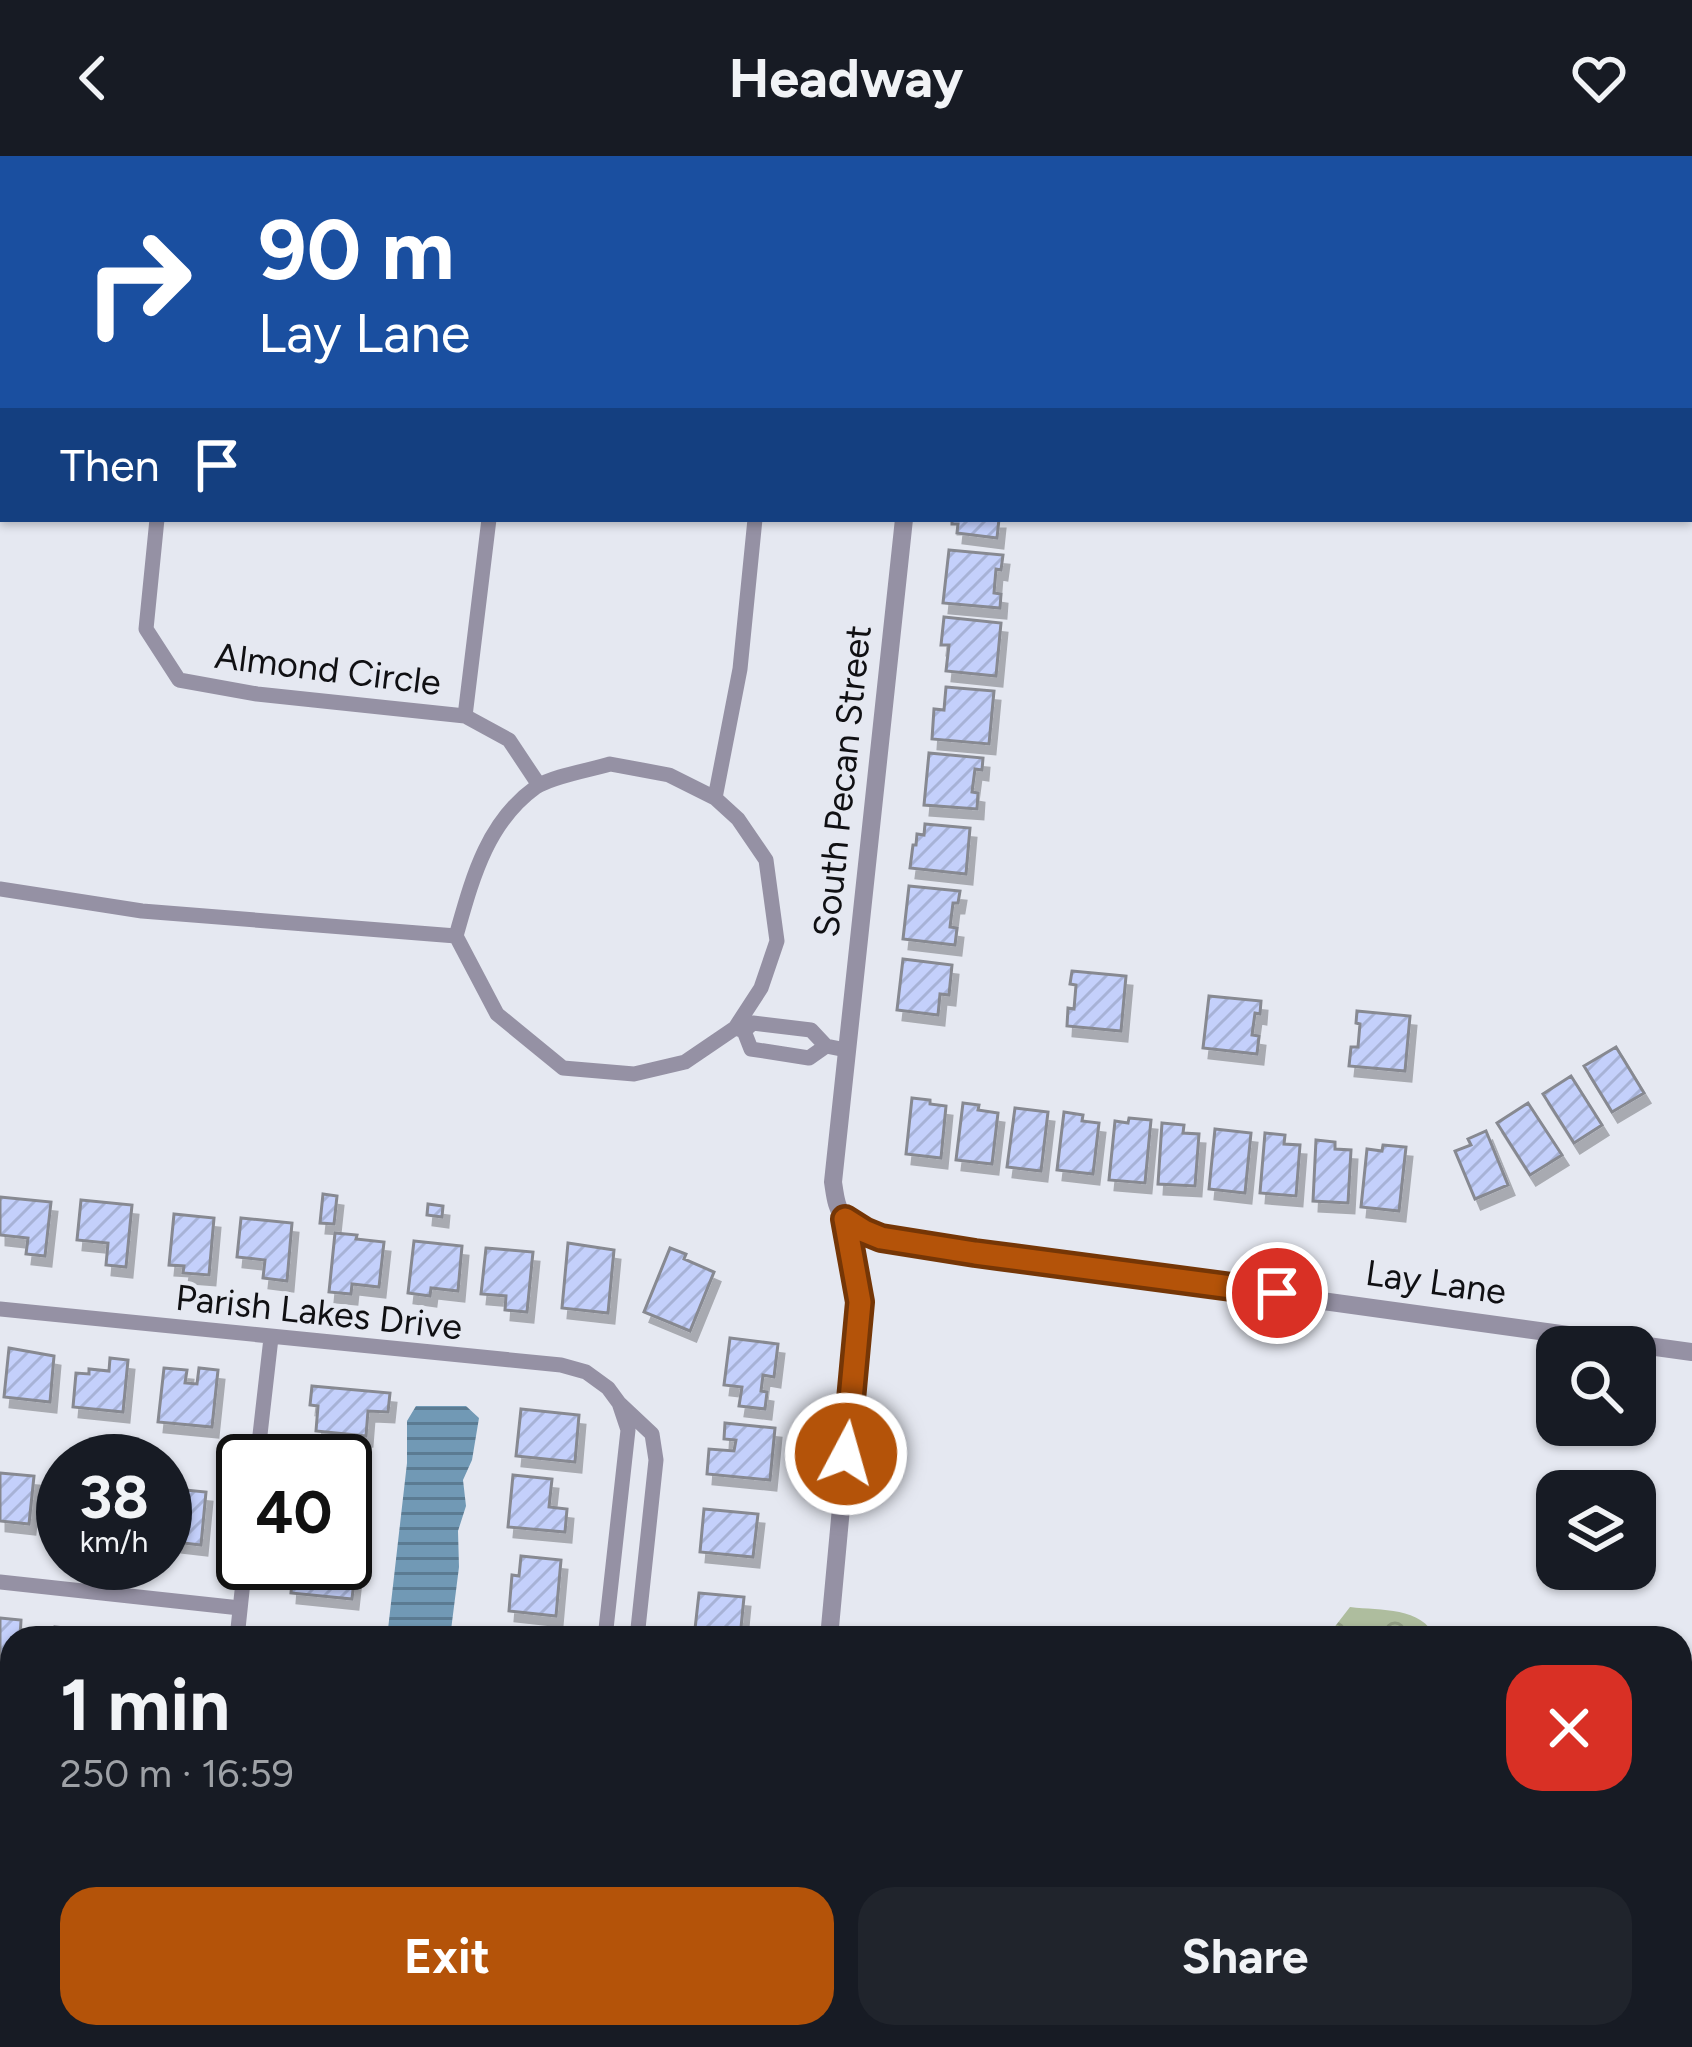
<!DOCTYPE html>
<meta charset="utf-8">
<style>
:root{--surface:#171b24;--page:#20242c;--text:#f1f3f6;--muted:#9ea1a6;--accent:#b45309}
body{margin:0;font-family:Figtree,sans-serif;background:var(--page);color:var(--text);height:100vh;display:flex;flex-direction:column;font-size:45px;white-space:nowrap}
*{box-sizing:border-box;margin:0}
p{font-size:39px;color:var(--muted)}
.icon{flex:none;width:66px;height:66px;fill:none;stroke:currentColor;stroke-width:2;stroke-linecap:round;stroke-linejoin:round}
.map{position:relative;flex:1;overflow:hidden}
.side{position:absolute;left:0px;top:1470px;width:1692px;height:423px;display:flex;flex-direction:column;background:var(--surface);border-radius:36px 36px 0 0;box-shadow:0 3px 9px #0004}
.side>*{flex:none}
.hud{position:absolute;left:0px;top:0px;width:1692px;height:366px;box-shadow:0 3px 9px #0004;background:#1a4fa0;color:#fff;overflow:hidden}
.buttons{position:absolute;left:1536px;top:1170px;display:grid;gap:24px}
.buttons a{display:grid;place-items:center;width:120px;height:120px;border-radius:24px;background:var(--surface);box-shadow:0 3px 9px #0004;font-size:60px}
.speed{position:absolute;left:36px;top:1278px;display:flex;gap:24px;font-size:60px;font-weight:700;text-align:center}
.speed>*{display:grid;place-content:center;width:156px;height:156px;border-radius:50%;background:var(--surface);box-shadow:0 3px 9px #0004;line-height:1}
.speed small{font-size:30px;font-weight:400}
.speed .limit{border:6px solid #111;border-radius:18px;background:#fff;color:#111}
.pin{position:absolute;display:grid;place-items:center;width:102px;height:102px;color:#fff;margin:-51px;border:6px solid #fff;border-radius:50%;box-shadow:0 3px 12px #0007}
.me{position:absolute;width:132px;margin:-66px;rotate:6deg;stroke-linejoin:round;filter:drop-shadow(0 0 9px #0008)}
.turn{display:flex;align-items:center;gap:42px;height:252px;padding:0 60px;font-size:54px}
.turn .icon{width:156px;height:156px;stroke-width:2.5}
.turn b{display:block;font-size:84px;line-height:102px}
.then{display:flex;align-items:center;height:114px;padding:0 60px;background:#0003;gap:24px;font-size:45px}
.round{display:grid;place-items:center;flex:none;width:126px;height:126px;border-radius:36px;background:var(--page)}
.overview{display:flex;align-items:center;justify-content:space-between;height:204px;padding:0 60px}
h1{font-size:72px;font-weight:700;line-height:90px}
.button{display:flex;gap:24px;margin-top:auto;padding:24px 60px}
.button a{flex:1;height:138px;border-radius:36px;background:var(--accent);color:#fff;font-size:48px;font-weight:700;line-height:138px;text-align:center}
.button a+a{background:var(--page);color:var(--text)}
header{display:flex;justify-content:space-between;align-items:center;height:156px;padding:0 60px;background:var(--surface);font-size:54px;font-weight:700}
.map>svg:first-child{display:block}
.park{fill:url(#park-crowns)}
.water{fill:url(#water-rules)}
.building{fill:url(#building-hatch);stroke:#878991;stroke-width:3;filter:url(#shadow)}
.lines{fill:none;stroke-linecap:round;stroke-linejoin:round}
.minor{stroke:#9591a4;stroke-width:15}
.tertiary{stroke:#9591a4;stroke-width:18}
.route-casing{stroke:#753606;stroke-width:30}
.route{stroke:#b45309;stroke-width:21}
.labels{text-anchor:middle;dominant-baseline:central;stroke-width:9;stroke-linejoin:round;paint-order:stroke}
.street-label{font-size:36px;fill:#101013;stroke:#e5e8f1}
</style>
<header><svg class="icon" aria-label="back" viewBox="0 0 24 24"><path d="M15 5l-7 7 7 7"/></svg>Headway<svg class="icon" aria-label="heart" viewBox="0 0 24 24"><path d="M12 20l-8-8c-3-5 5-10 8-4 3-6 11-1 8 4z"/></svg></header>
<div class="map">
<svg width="1692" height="1891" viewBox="0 0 1692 1891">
<defs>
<pattern id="park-crowns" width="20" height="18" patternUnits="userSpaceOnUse" patternTransform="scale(3)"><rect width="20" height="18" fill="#aebd9e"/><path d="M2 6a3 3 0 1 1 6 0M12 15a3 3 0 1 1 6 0" fill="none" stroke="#95a187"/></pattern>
<pattern id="water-rules" width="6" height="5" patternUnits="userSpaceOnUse" patternTransform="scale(3)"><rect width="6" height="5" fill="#7199b5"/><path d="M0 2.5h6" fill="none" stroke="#5b7b92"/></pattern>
<pattern id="building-hatch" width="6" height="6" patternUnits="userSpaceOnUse" patternTransform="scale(3)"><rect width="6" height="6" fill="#c4d0fb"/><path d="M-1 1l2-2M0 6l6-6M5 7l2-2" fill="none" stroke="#a7b2d6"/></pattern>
<filter id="shadow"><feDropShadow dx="6" dy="10" stdDeviation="0" flood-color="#0004"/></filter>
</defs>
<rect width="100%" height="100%" fill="#e5e8f1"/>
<!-- park -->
<path class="park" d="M1350 1451C1382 1455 1421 1450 1436 1482H1326Z"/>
<!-- water -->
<path class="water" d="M416 1250H466L479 1262 472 1304 463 1324 466 1350 458 1375 459 1411 450 1482H387L407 1307V1265Z
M337 1881H405L403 1891H336Z"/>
<!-- building -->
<path class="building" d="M952 363H999L997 382 957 377 958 368H952Z
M949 394 1003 399 1001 414 996 413 994 437 1001 438 1000 452 943 447Z
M944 461 1001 467 996 520 946 515 949 489H941Z
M946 531 994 535 989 588 932 583 934 553 944 554Z
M929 597 983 602 982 614 975 613 972 636 978 637 977 653 924 649Z
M925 668 970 672 966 718 910 712 913 689H916L917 678 924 679Z
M909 730 960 735 958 747H953L950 771 957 772 955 789 903 783Z
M903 803 952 809 949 839 940 838 938 859 897 854Z
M1072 815 1126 820 1121 875 1067 870 1068 852 1074 853 1076 829 1070 828Z
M1209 840 1261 845 1260 858 1255 857 1252 879 1259 880 1257 898 1203 892Z
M1357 855 1410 860 1405 915 1349 910 1351 891H1358L1360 868 1356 867Z
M1616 891 1644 937 1612 956 1584 910Z
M1571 920 1602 969 1574 987 1543 938Z
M912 942 930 944V948L946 950 941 1002 906 998Z
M963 947 979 949 978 954 998 957 992 1008 956 1004Z
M1528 947 1562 999 1530 1019 1497 967Z
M1015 952 1048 956 1041 1015 1007 1011Z
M1064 956 1083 959 1082 965 1099 967 1093 1018 1057 1014Z
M1129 962 1151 964 1145 1027 1109 1024 1115 965 1128 967Z
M1162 967 1184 969 1183 977 1199 978 1195 1030 1158 1028Z
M1215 973 1251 977 1245 1037 1209 1033Z
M1486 975 1508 1029 1475 1043 1455 995 1471 989 1468 983Z
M1265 977 1285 979 1284 988 1300 989 1296 1040 1260 1037Z
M1316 984 1335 986V993L1351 994 1348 1047 1313 1045Z
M1383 989 1406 991 1399 1055 1361 1051 1367 993 1382 995Z
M323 1038 337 1040 334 1068 320 1067Z
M0 1041 51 1046 45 1100 26 1098 28 1082 0 1079Z
M81 1044 132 1049 126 1111 106 1109 108 1087 77 1084Z
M428 1048 443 1050 442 1061 427 1059Z
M174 1058 214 1062 209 1119 183 1117 184 1110 169 1109Z
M241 1062 292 1067 287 1125 263 1122 265 1104 237 1101Z
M335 1077 357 1079 356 1083 384 1086 379 1131 352 1128 351 1138 329 1136Z
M414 1085 462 1090 458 1135 431 1132 430 1140 408 1137Z
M568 1087 614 1094 608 1157 562 1152Z
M486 1092 533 1096 527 1156 505 1154 506 1140 481 1138Z
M670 1092 686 1098 684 1103 714 1116 690 1175 644 1156Z
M730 1182 778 1188 774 1221 763 1219 761 1235 767 1236 765 1253 739 1250 742 1231 724 1229Z
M9 1192 54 1200 50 1246 4 1241Z
M110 1202 128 1204 123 1256 73 1251 76 1217 89 1218V1213L109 1215Z
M164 1212 187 1214 185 1227 197 1228 199 1212 218 1214 212 1271 158 1266Z
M312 1230 390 1237 388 1256 368 1255 366 1280 316 1275 318 1250 310 1249Z
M521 1253 579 1259 575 1306 516 1300Z
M725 1267 775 1272 770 1324 707 1318 709 1293 734 1295 736 1284 724 1283Z
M345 1308 352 1309 348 1354H345Z
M0 1317 34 1320 29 1368 0 1365Z
M513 1319 552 1323 549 1351 567 1353 565 1376 508 1371Z
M165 1332 206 1336 201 1389 165 1385Z
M704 1353 758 1358 753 1401 700 1396Z
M345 1388 358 1389 352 1443 291 1437 293 1412 310 1414 311 1407H345Z
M521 1400 561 1404 556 1460 509 1455 512 1419 519 1420Z
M699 1437 744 1441 740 1482H694Z
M0 1462 21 1464 20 1482H12V1529L0 1528Z
M55 1471 99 1475 98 1482H54Z
M286 1472 344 1478V1482H285Z
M19 1881H70L69 1891H18Z
M463 1881H500L499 1891H462Z
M96 1882 148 1887 147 1891H95Z"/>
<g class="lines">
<!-- minor -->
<path class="minor" d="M500 0 501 3
M772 0V3
M206 3V0
M0 191H3
M157 363 146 473 179 524 257 538 465 560 509 584 539 629
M465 560 489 363
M610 608 669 619 715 642 738 663 766 704 777 785 761 832 735 872 685 906 634 918 563 912 497 858 456 780C472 724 486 667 536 631 553 620 590 614 610 608Z
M715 642 740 513 755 363
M0 733 142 755 456 780
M735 872 744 875 753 867 811 874 826 890 846 894
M744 875 751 893 809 902 826 890
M0 1153 561 1209 586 1216 608 1232 619 1247 652 1278 656 1304 637 1482
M257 1305 271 1182
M0 1426 240 1452
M237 1482 245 1407
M605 1482 628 1274 620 1250
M0 1699 12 1701
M194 1891 195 1881
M569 1891 575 1887 590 1891"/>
<!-- tertiary -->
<path class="tertiary" d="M943 3V0
M904 363 833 1026C835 1039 836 1053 845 1062 871 1090 940 1092 975 1097L1692 1196
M829 1482 860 1146 845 1063
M785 1891 786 1881"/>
</g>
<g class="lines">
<defs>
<path id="route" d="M846 1298 860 1146 845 1063 864 1075 881 1082 975 1097 1277 1137"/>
</defs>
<!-- route casing -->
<use href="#route" class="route-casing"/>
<!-- route -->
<use href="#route" class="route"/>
</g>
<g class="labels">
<!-- street labels -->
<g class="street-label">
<text transform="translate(328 513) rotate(7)">Almond Circle</text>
<text transform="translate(842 625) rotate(-84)">South Pecan Street</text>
<text transform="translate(1436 1126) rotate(8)">Lay Lane</text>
<text transform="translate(319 1156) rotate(6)">Parish Lakes Drive</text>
</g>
</g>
</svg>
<div class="buttons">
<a><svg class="icon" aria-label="search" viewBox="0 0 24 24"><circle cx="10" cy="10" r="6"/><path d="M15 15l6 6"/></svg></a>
<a><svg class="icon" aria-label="layers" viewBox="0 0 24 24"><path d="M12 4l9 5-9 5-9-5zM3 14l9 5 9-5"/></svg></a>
</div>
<div class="speed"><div>38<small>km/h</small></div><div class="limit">40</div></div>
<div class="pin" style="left:1277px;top:1137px;background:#d93025"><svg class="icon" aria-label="arrive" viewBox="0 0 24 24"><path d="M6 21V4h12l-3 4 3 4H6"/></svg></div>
<svg class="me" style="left:846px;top:1298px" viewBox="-20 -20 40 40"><circle r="17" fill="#b45309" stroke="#fff" stroke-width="3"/><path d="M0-11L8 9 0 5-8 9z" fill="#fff"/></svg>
<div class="hud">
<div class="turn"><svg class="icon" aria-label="right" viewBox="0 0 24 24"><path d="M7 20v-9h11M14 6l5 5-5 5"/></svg><div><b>90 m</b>Lay Lane</div></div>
<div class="then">Then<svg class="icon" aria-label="arrive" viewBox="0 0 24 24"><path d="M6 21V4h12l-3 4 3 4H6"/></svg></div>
</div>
<section class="side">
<div class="overview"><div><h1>1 min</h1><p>250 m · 16:59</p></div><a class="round" style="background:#d93025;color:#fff"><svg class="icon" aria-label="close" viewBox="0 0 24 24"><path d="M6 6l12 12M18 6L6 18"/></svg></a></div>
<div class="button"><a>Exit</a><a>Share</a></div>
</section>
</div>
